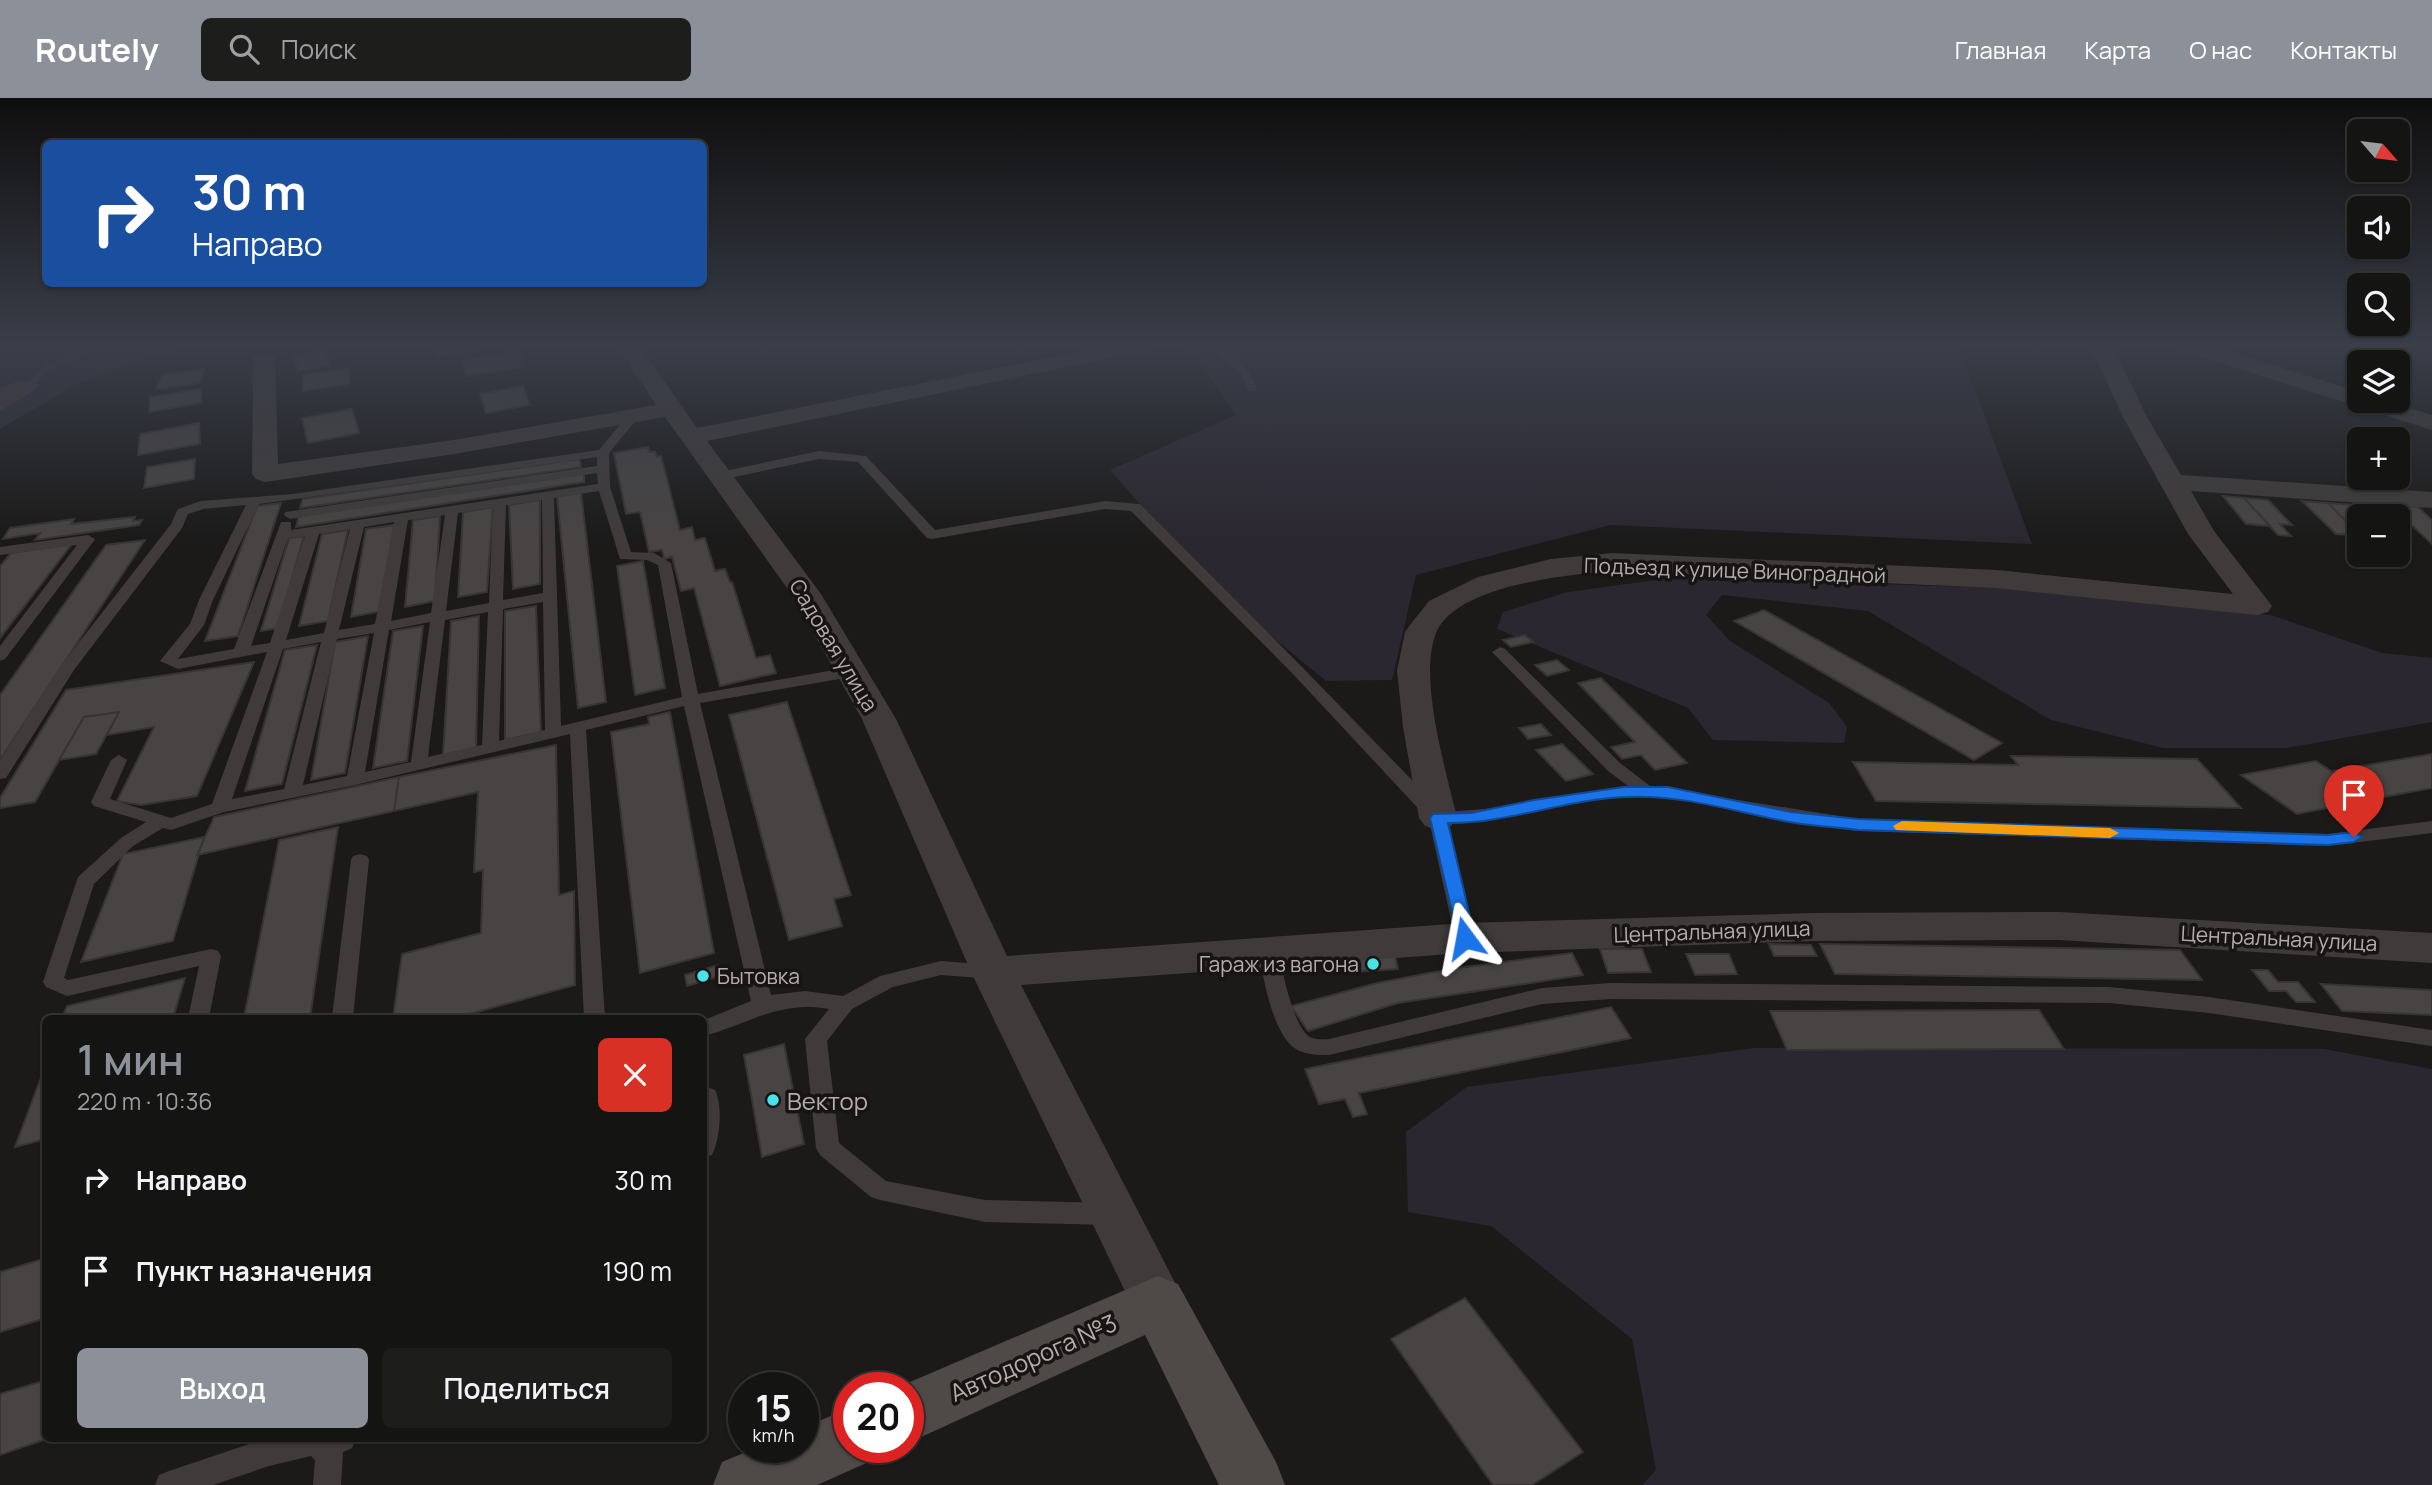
<!DOCTYPE html>
<html lang="ru">
<meta charset="utf-8">
<style>
:root{--surface:#141413;--page:#1d1d1c;--text:#f1f3f6;--muted:#9d9ea0;--line:#333;--accent:#8c9099}
body{margin:0;font-family:Manrope,sans-serif;background:var(--page);color:var(--text);height:100vh;display:flex;flex-direction:column;font-size:26px;white-space:nowrap}
*{box-sizing:border-box;margin:0}
p{font-size:23px;color:var(--muted)}
.icon{flex:none;width:38px;height:38px;fill:none;stroke:currentColor;stroke-width:2;stroke-linecap:round;stroke-linejoin:round}
.map{position:relative;flex:1;overflow:hidden}
.side{position:absolute;left:42px;top:917px;width:665px;height:427px;display:flex;flex-direction:column;background:var(--surface);border-radius:10px;box-shadow:0 2px 5px #0004,0 0 0 2px var(--line)}
.side>*{flex:none}
.guide{position:absolute;left:42px;top:42px;width:665px;height:147px;border-radius:10px;box-shadow:0 2px 5px #0004,0 0 0 2px var(--line);background:#1a4fa0;color:#fff;overflow:hidden}
.needle{width:46px;rotate:118deg}
.controls{position:absolute;left:2347px;top:21px;display:grid;gap:14px}
.controls a{display:grid;place-items:center;width:63px;height:63px;border-radius:10px;background:var(--surface);box-shadow:0 2px 5px #0004,0 0 0 2px var(--line);font-size:35px}
.speed{position:absolute;left:728px;top:1274px;display:flex;gap:14px;font-size:35px;font-weight:700;text-align:center}
.speed>*{display:grid;place-content:center;width:91px;height:91px;border-radius:50%;background:var(--surface);box-shadow:0 2px 5px #0004,0 0 0 2px var(--line);line-height:1}
.speed small{font-size:18px;font-weight:400}
.speed .limit{border:10px solid #d22;background:#fff;color:#111}
.pin{position:absolute;display:grid;place-items:center;width:60px;height:60px;color:#fff;margin:-72px -30px;border-radius:50% 50% 50% 0;rotate:-45deg;box-shadow:0 0 7px #0007}
.pin .icon{rotate:45deg}
.me{position:absolute;width:77px;margin:-38px;rotate:347deg;stroke-linejoin:round;filter:drop-shadow(0 0 5px #0008)}
.turn{display:flex;align-items:center;gap:24px;height:147px;padding:0 35px;font-size:32px}
.turn .icon{width:91px;height:91px;stroke-width:2.5}
.turn b{display:block;font-size:49px;line-height:60px}
.round{display:grid;place-items:center;flex:none;width:74px;height:74px;border-radius:10px;background:var(--page)}
.overview{display:flex;align-items:center;justify-content:space-between;height:119px;padding:0 35px}
h1{font-size:42px;font-weight:600;line-height:52px;color:var(--accent)}
.primary-button{display:flex;gap:14px;margin-top:auto;padding:14px 35px}
.primary-button a{flex:1;height:80px;border-radius:10px;background:var(--accent);color:#fff;font-size:28px;font-weight:600;line-height:80px;text-align:center}
.primary-button a+a{background:var(--page);color:var(--text)}
ul{padding:0;list-style:none}
li{display:flex;align-items:center;gap:21px;height:91px;padding:0 35px}
li div{flex:1}
li b{display:block;font-size:26px}
li em{font-style:normal}
header{display:flex;align-items:center;gap:42px;box-sizing:border-box;height:98px;padding:0 35px;background:var(--accent);color:#fff}
header strong{font-size:33px}
nav{display:flex;gap:38px;margin-inline-start:auto;font-size:24px}
.search{width:490px;height:63px;background:var(--page);display:flex;align-items:center;gap:18px;box-sizing:border-box;padding:0 24px;border-radius:10px;color:var(--muted);font-size:26px}
.map>svg:first-child{display:block}
.green{fill:#2b2730}
.water{fill:#47373a}
.lines{fill:none;stroke-linecap:round;stroke-linejoin:round}
.stream{stroke:#47373a;stroke-width:6}
.building{fill:#484443;stroke:#373433;stroke-width:2}
.lane{fill:#403b3a;fill-rule:evenodd}
.street{fill:#403b3a;fill-rule:evenodd}
.secondary{fill:#4f4948;fill-rule:evenodd}
.route{fill:#1a73e8;stroke:#114b97;stroke-width:2}
.slow{fill:#f59e0b}
.poi-dot{fill:#47e3e5;stroke:#161514;stroke-width:2.5}
.labels{text-anchor:middle;dominant-baseline:central;stroke-width:7;stroke-linejoin:round;paint-order:stroke}
.street-label{font-size:21px;fill:#b9adac;stroke:#161514}
.poi-label{font-size:21px;fill:#b9adac;stroke:#161514;text-anchor:end}
.near-poi-label{font-size:24px;fill:#b9adac;stroke:#161514;text-anchor:start}
.near-street-label{font-size:24px;fill:#b9adac;stroke:#161514}
</style>
<header>
<strong>Routely</strong>
<div class="search"><svg class="icon" aria-label="search" viewBox="0 0 24 24"><circle cx="10" cy="10" r="6"/><path d="M15 15l6 6"/></svg>Поиск</div>
<nav><a>Главная</a><a>Карта</a><a>О нас</a><a>Контакты</a></nav>
</header>
<div class="map">
<svg width="2432" height="1387" viewBox="0 0 2432 1387">
<rect width="100%" height="100%" fill="#1b1a19"/>
<!-- green -->
<path class="green" d="M0 247H187L75 287 0 331Z
M1206 247H1958L2032 446 1610 427 1416 477 1392 582 1326 583 1215 492 1110 372 1236 317 1189 250Z
M2324 247H2432V265L2325 247Z
M1671 480 2004 490 2271 517 2382 555 2432 560V624L2287 650H2163L2051 622 1868 513 1722 497 1706 517 1730 543 1829 605 1847 629 1844 645 1713 642 1688 610 1497 531 1503 514 1568 494Z
M1754 950 2324 951 2432 971V1387H1642L1656 1372 1632 1241 1491 1128 1408 1114 1406 1034 1467 989Z"/>
<!-- water -->
<path class="water" d="M20 283 39 287 29 296 0 313V290Z"/>
<g class="lines">
<!-- stream -->
<path class="stream" d="M0 304 33 284 46 270 82 255 92 247"/>
</g>
<!-- building -->
<path class="building" d="M445 247H473L474 252 437 258 436 251 446 250Z
M326 252 329 268 297 273 295 257Z
M519 253 524 269 466 278 463 262Z
M348 270 350 286 303 293V277Z
M204 271 200 285 156 291 162 277Z
M523 288 530 307 486 315 480 296Z
M201 291V305L149 314 150 299Z
M352 311 359 335 308 345 302 320Z
M199 325 200 346 138 357 140 336Z
M648 349 649 354H655L657 359 661 358 680 432 692 429 695 442 705 440 715 473 725 471 730 484H732L756 560 770 557 776 575 720 588 694 490 681 493 672 459 664 461 662 452 649 454 640 414 626 416 614 355Z
M195 361 194 381 144 390 147 369Z
M580 361 581 369 300 410 303 401Z
M584 376V384L296 429 299 417Z
M581 394 606 604 578 610 557 398Z
M2223 398 2244 400 2270 428 2246 426Z
M2244 400 2268 402 2292 427 2280 426 2291 438 2278 437Z
M540 402V486L513 491 509 407Z
M2302 403 2328 405 2359 436V446L2350 437 2336 436Z
M281 405 238 538 205 543 257 408Z
M2328 405 2352 407 2364 418H2359V436Z
M2390 407 2418 409 2432 422V446Z
M493 409 487 494 458 499 463 414Z
M440 418 435 503 405 509 413 422Z
M135 419 133 423 142 422 139 427 35 442 40 435 3 441 10 430 74 421 71 426Z
M394 427 382 513 351 519 366 431Z
M348 432 328 523 299 528 322 436Z
M304 438 278 530 261 533 289 440Z
M145 442 0 662V597L106 447Z
M72 446 0 540V468L11 455Z
M643 463 665 590 635 597 617 468Z
M536 508 541 634 505 642V513Z
M1764 512 2002 645 1974 662 1734 523Z
M479 518 476 650 443 657 451 523Z
M423 528 407 663 373 670 393 533Z
M1525 537 1533 544 1511 549 1503 542Z
M368 538 345 675 311 682 335 544Z
M317 547 282 686 245 693 285 552Z
M1557 562 1569 572 1547 578 1535 567Z
M254 564 197 698 141 707 117 703 154 629 107 637 119 614 84 619 35 704 0 710V700L66 592Z
M1601 580 1687 665 1655 672 1641 657 1622 661 1611 649 1635 644 1578 585Z
M787 604 851 797 834 801 842 828 789 842 729 617Z
M119 614 96 656 59 662 84 619Z
M670 614 714 855 640 875 611 634 649 626 648 619Z
M1541 626 1551 637 1528 641 1519 630Z
M1562 646 1593 676 1566 683 1536 652Z
M556 647 559 797 574 793 575 887 455 920H393L402 856 481 835 483 772 474 774 478 694 394 713 399 679Z
M2432 656V690L2373 701 2332 673Z
M2011 658 2197 661 2241 710 1876 703 1853 664 2018 667Z
M2316 663 2373 701 2297 716 2241 677Z
M399 679 394 713 197 757 214 719Z
M338 729 310 920H244L279 742Z
M204 739 173 843 81 864 123 756Z
M1769 846 1811 847 1817 858H1774Z
M1820 846 2180 852 2202 882 1835 876Z
M1600 851H1642L1651 874 1608 875Z
M1572 855 1583 877 1398 905 1308 933 1291 908 1377 885 1450 871Z
M1686 856H1729L1737 876 1695 877Z
M1395 858 1398 871 1352 874 1349 861Z
M718 867 720 878 687 888 685 877Z
M2252 872H2268L2278 884H2298L2315 904H2296L2286 893H2269Z
M185 880 173 920H62L67 908Z
M2321 886 2432 892V917L2342 913Z
M1611 909 1631 940 1359 995 1367 1016 1353 1019 1345 1001 1319 1006 1305 971Z
M2039 912 2064 951 1787 952 1770 913Z
M784 946 804 1046 762 1059 744 957Z
M46 966V1041L15 1049Z
M46 1160V1220L0 1234V1174Z
M1465 1200 1583 1354 1532 1387H1493L1391 1241Z
M46 1282V1340H49L0 1357V1296Z"/>
<g class="lines">
<!-- lane -->
<path class="lane" d="M1207 247C1229 247 1251 271 1257 291L1256 293H1248L1242 277Z
M629 316 639 318 609 355 610 389 631 454 654 455 671 465 698 596 851 569 859 574 851 579 700 605 771 897 805 893 843 898 880 878 941 863 992 867 999 869 1002 874 999 879 992 881 941 877 893 889 852 911 827 943 839 1045 886 1083 985 1102 1110 1105 1119 1109 1122 1116 1119 1123 1110 1127 985 1124 880 1102 871 1099 820 1057 816 1050 805 941 829 911C779 902 749 926 704 938V922L751 903 684 608 586 632 605 920H584L570 636 355 687 224 714 171 732 163 730 133 748 94 786 64 880 68 882 211 851 218 853 221 858 209 920H188L199 868 67 898 46 889 43 884 78 779 121 740 146 724 94 708 91 704 111 662 119 657 127 662 110 701 171 720 212 706 267 554 178 571 160 563 190 526 199 502 246 407 203 411 188 416 182 430 74 572 6 680 0 681V663L59 570 171 426 178 411 201 403 293 396 599 352ZM597 359V368L285 414 284 417 290 421 597 375 598 386 291 432V424H281L234 551 178 561 204 527 213 502 259 406ZM599 393 620 461 647 462 658 467 682 599 561 628 554 400ZM542 402 543 495 503 502 506 407ZM493 409 489 505 446 513 458 415ZM445 417 431 515 391 523 408 422ZM394 424 375 526 339 532 364 429ZM350 431 324 535 286 542 319 436ZM305 438 270 545 251 548 288 440ZM543 504 545 632 499 643 503 511ZM488 514 482 647 428 659 445 522ZM430 524 411 664 365 674 389 532ZM374 535 347 678 303 687 337 541ZM321 544 284 691 232 701 283 551Z
M819 353 866 358 935 432 1105 403 1140 406 1303 570 1443 714 1485 711 1628 688 1608 673 1495 557 1492 554 1500 549 1505 551 1620 665 1650 688 1858 721 2328 736 2432 723V735L2328 748 1858 733C1825 729 1791 725 1758 718 1720 710 1682 699 1643 699 1577 698 1514 723 1448 725L1475 840 1472 845H1458L1455 840 1429 722 1293 576 1131 413 1105 411 932 441 927 440 858 364 819 361 720 382 714 378 720 374Z
M88 437 95 441 93 444 5 561 0 563V548L77 447 0 457V449Z
M360 756 367 758 369 762 353 920H332L351 762 353 758Z
M1268 847 1275 849 1278 854C1283 873 1293 932 1312 940 1317 942 1324 941 1329 941L1542 890 1610 885 2109 889 2209 899 2432 932V948L2209 915 2109 905 1610 901 1542 906 1329 957C1318 957 1306 957 1296 951 1272 936 1264 880 1258 854L1261 849Z
M707 989 715 992C723 1008 720 1041 712 1057L704 1060V990Z
M267 1340H356L352 1350 343 1354 341 1387H313L315 1362 311 1358 269 1368 213 1387H155L159 1377 169 1373Z"/>
<!-- street -->
<path class="street" d="M617 247H639L697 330 1113 247H1155L1152 252 1144 253 707 343 821 496 896 621 1007 858 1465 825 1811 815 2059 814 2432 835V865L2059 842 1811 843 1465 855 1021 887 1185 1204 1177 1222 1158 1229 1139 1222 971 874 862 621 792 497 665 319 454 356 265 384 256 381 252 376 253 261 256 256H272L275 261 278 366 454 342 656 307Z
M2090 247H2112L2147 319 2181 377 2432 394V410L2191 393 2214 433 2272 508 2268 514 2257 517 1996 490 1612 473C1567 477 1456 487 1436 535 1418 581 1446 672 1457 720L1451 728 1438 732 1425 728 1419 720 1403 629 1397 573 1405 534 1410 527 1429 503 1478 479 1551 461 1612 455 1996 472 2233 496 2188 436 2123 319Z
M2177 247H2209L2359 294V303H2386L2432 317V332L2180 252Z"/>
<!-- secondary -->
<path class="secondary" d="M1158 1178 1178 1186 1276 1364 1285 1387H1219L1145 1237 908 1345V1290H896Z
M849 1310V1349H877L871 1363 817 1387H713L722 1364 758 1349H803V1330Z"/>
</g>
<!-- sky -->
<linearGradient id="sky" x2="0" y2="1"><stop stop-color="#0f0e0e"/><stop offset="0.56" stop-color="#393e49"/><stop offset="1" stop-color="#393e49" stop-opacity="0"/></linearGradient>
<rect width="2432" height="441" fill="url(#sky)"/>
<!-- route -->
<path class="route" d="M1624 689H1668L1791 714 1858 721 2328 737 2354 734 2362 739 2354 744 2328 747 1858 732C1835 729 1812 728 1789 724 1735 714 1682 696 1626 699 1567 701 1506 726 1448 725L1475 840 1472 844H1459L1430 720 1433 716 1471 715 1534 702Z"/>
<!-- slow -->
<path class="slow" d="M1902 723 2110 730 2119 735 2110 740 1896 732 1893 728Z"/>
<!-- markers -->
<g class="poi-dot">
<circle cx="1373" cy="866" r="7"/>
<circle cx="703" cy="878" r="7"/>
<circle cx="773" cy="1002" r="7"/>
</g>
<g class="labels">
<!-- street labels -->
<g class="street-label">
<text transform="translate(1735 472) rotate(2)">Подъезд к улице Виноградной</text>
<text transform="translate(834 547) rotate(59)">Садовая улица</text>
<text transform="translate(1712 833) rotate(-2)">Центральная улица</text>
<text transform="translate(2279 840) rotate(3)">Центральная улица</text>
</g>
<!-- poi labels -->
<g class="poi-label">
<text x="1359" y="866">Гараж из вагона</text>
<text x="717" y="878" text-anchor="start">Бытовка</text>
</g>
<!-- near-poi labels -->
<g class="near-poi-label">
<text x="787" y="1002">Вектор</text>
</g>
<!-- near-street labels -->
<g class="near-street-label">
<text transform="translate(1033 1259) rotate(-24)">Автодорога №3</text>
</g>
</g>
</svg>
<div class="controls">
<a><svg class="needle" viewBox="-14 -14 28 28"><path d="M0-13l5 13h-10z" fill="#e53935"/><path d="M0 13l5-13h-10z" fill="#9d9ea0"/></svg></a>
<a><svg class="icon" aria-label="sound" viewBox="0 0 24 24"><path d="M4 9h4l5-4v14l-5-4H4zM17 9q2 3 0 6"/></svg></a>
<a><svg class="icon" aria-label="search" viewBox="0 0 24 24"><circle cx="10" cy="10" r="6"/><path d="M15 15l6 6"/></svg></a>
<a><svg class="icon" aria-label="layers" viewBox="0 0 24 24"><path d="M12 4l9 5-9 5-9-5zM3 14l9 5 9-5"/></svg></a>
<a>+</a>
<a>−</a>
</div>
<div class="speed"><div>15<small>km/h</small></div><div class="limit">20</div></div>
<div class="pin" style="left:2354px;top:739px;background:#d93025"><svg class="icon" aria-label="arrive" viewBox="0 0 24 24"><path d="M6 21V4h12l-3 4 3 4H6"/></svg></div>
<svg class="me" style="left:1465px;top:840px" viewBox="-20 -20 40 40"><path d="M0-17L14 15 0 8-14 15z" fill="#1a73e8" stroke="#fff" stroke-width="4"/></svg>
<div class="guide">
<div class="turn"><svg class="icon" aria-label="right" viewBox="0 0 24 24"><path d="M7 20v-9h11M14 6l5 5-5 5"/></svg><div><b>30 m</b>Направо</div></div>
</div>
<section class="side">
<div class="overview"><div><h1>1 мин</h1><p>220 m · 10:36</p></div><a class="round" style="background:#d93025;color:#fff"><svg class="icon" aria-label="close" viewBox="0 0 24 24"><path d="M6 6l12 12M18 6L6 18"/></svg></a></div>
<ul>
<li><svg class="icon" aria-label="right" viewBox="0 0 24 24"><path d="M7 20v-9h11M14 6l5 5-5 5"/></svg><div><b>Направо</b></div><em>30 m</em></li>
<li><svg class="icon" aria-label="arrive" viewBox="0 0 24 24"><path d="M6 21V4h12l-3 4 3 4H6"/></svg><div><b>Пункт назначения</b></div><em>190 m</em></li>
</ul>
<div class="primary-button"><a>Выход</a><a>Поделиться</a></div>
</section>
</div>
